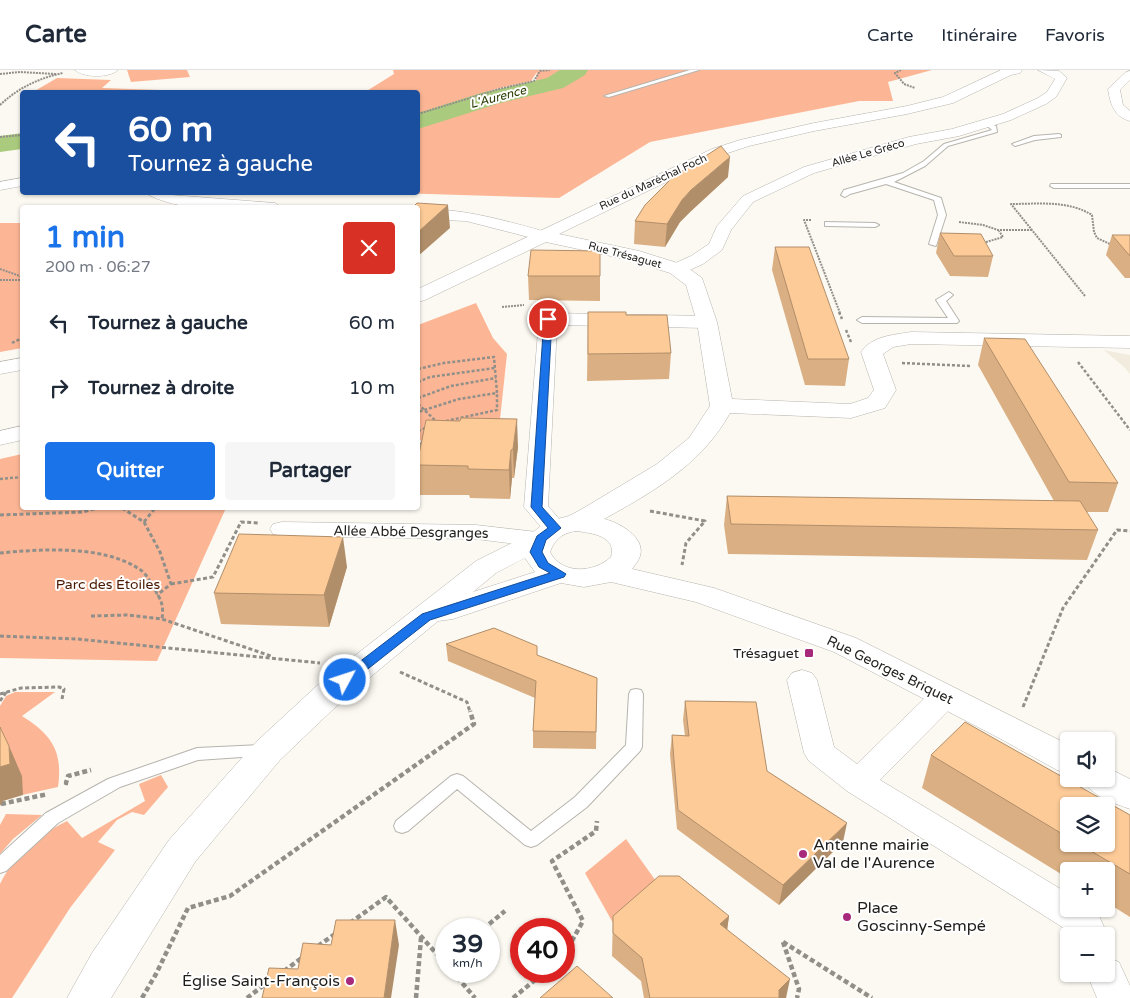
<!DOCTYPE html>
<html lang="fr">
<meta charset="utf-8">
<style>
:root{--surface:#fff;--page:#f6f6f7;--text:#1f2937;--muted:#747a83;--line:#e0e1e3;--accent:#1a73e8}
body{margin:0;font-family:"Varela Round",sans-serif;background:var(--page);color:var(--text);height:100vh;display:flex;flex-direction:column;font-size:19px;white-space:nowrap}
*{box-sizing:border-box;margin:0}
p{font-size:16px;color:var(--muted)}
.icon{flex:none;width:28px;height:28px;fill:none;stroke:currentColor;stroke-width:2;stroke-linecap:round;stroke-linejoin:round}
.map{position:relative;flex:1;overflow:hidden}
.details{position:absolute;left:20px;top:135px;width:400px;height:305px;display:flex;flex-direction:column;background:var(--surface);border-radius:5px;box-shadow:0 1px 4px #0004}
.details>*{flex:none}
.banner{position:absolute;left:20px;top:20px;width:400px;height:105px;border-radius:5px;box-shadow:0 1px 4px #0004;background:#1a4fa0;color:#fff;overflow:hidden}
.tools{position:absolute;left:1060px;top:662px;display:grid;gap:10px}
.tools a{display:grid;place-items:center;width:55px;height:55px;border-radius:5px;background:var(--surface);box-shadow:0 1px 4px #0004;font-size:25px}
.speed{position:absolute;left:435px;top:848px;display:flex;gap:10px;font-size:25px;font-weight:700;text-align:center}
.speed>*{display:grid;place-content:center;width:65px;height:65px;border-radius:50%;background:var(--surface);box-shadow:0 1px 4px #0004;line-height:1}
.speed small{font-size:12px;font-weight:400}
.speed .limit{border:8px solid #d22;background:#fff;color:#111}
.pin{position:absolute;display:grid;place-items:center;width:42px;height:42px;color:#fff;margin:-21px;border:2px solid #fff;border-radius:50%;box-shadow:0 1px 5px #0007}
.me{position:absolute;width:55px;margin:-28px;rotate:50deg;stroke-linejoin:round;filter:drop-shadow(0 0 4px #0008)}
.turn{display:flex;align-items:center;gap:18px;height:105px;padding:0 25px;font-size:22px}
.turn .icon{width:65px;height:65px;stroke-width:2.5}
.turn b{display:block;font-size:35px;line-height:42px}
.round{display:grid;place-items:center;flex:none;width:52px;height:52px;border-radius:5px;background:var(--page)}
.head{display:flex;align-items:center;justify-content:space-between;height:85px;padding:0 25px}
h1{font-size:30px;font-weight:700;line-height:38px;color:var(--accent)}
.cta{display:flex;gap:10px;margin-top:auto;padding:10px 25px}
.cta a{flex:1;height:58px;border-radius:5px;background:var(--accent);color:#fff;font-size:20px;font-weight:700;line-height:58px;text-align:center}
.cta a+a{background:var(--page);color:var(--text)}
ul{padding:0;list-style:none}
li{display:flex;align-items:center;gap:15px;height:65px;padding:0 25px}
li div{flex:1}
li b{display:block;font-size:19px}
li em{font-style:normal}
header{display:flex;align-items:center;gap:30px;box-sizing:border-box;height:70px;padding:0 25px;background:var(--surface);border-bottom:1px solid var(--line)}
header strong{font-size:24px}
nav{display:flex;gap:28px;margin-inline-start:auto;font-size:18px}
.map>svg:first-child{display:block}
.built{fill:#f2ecde}
.green{fill:#fcb695}
.lines{fill:none;stroke-linecap:round;stroke-linejoin:round}
.river{fill:#aacb7e;fill-rule:evenodd}
.service-casing{stroke:#b7b4ae;stroke-width:2}
.minor-casing{stroke:#b7b4ae;stroke-width:1}
.tertiary-casing{stroke:#b7b4ae;stroke-width:1}
.path-far3{stroke:#918f8a;stroke-width:2;stroke-dasharray:2 1;stroke-linecap:butt}
.path-far2{stroke:#918f8a;stroke-width:2.5;stroke-dasharray:3 2;stroke-linecap:butt}
.path-far1{stroke:#918f8a;stroke-width:3;stroke-dasharray:4 2.5;stroke-linecap:butt}
.path{stroke:#918f8a;stroke-width:4.5;stroke-dasharray:5 3;stroke-linecap:butt}
.service{fill:#fff;fill-rule:evenodd}
.minor{fill:#fff;fill-rule:evenodd}
.tertiary{fill:#fff;fill-rule:evenodd}
.wall{fill:#daaf83;fill-rule:evenodd}
.shaded-wall{fill:#b18e6a}
.building{fill:#fdcb98;stroke:#b18e6a}
.route{fill:#1a73e8;stroke:#114b97}
.poi-dot{fill:#a6297c;stroke:#fff;stroke-width:2}
.labels{text-anchor:middle;dominant-baseline:central;stroke-width:4;stroke-linejoin:round;paint-order:stroke}
.far-street-label{font-size:11px;fill:#1f1e1b;stroke:#fff}
.far-water-label{font-size:12px;font-style:italic;fill:#293c02;stroke:#fff}
.street-label{font-size:14px;fill:#1f1e1b;stroke:#fff}
.park-label{font-size:14px;fill:#4a1900;stroke:#fff}
.poi-label{font-size:14px;fill:#1f1e1b;stroke:#fff;text-anchor:end}
.near-poi-label{font-size:16px;fill:#1f1e1b;stroke:#fff;text-anchor:start}
</style>
<header>
<strong>Carte</strong>
<nav><a>Carte</a><a>Itinéraire</a><a>Favoris</a></nav>
</header>
<div class="map">
<svg width="1130" height="928" viewBox="0 0 1130 928">
<rect width="100%" height="100%" fill="#fcf9f2"/>
<!-- built -->
<path class="built" d="M1104 280 1130 285V304L1124 297Z"/>
<!-- green -->
<path class="green" d="M127 0H187L190 7 131 12Z
M393 0H932L888 12 893 31H859L650 72 559 128 396 123 418 122V49L536 12 537 2 531 11 496 19 418 44V22H365L394 4Z
M57 8 111 10 102 18 160 20 156 22H33Z
M0 153H22V278L0 282Z
M476 233 493 268 507 284 498 368 437 367 418 371V255Z
M22 384V438H226L157 591 0 588V389Z
M15 622H55L22 646C52 665 63 681 58 717L22 725 21 706 0 674V636L6 626Z
M161 705 168 717 144 745 132 742 117 750 98 772 115 780 70 838 12 928H0V814C14 786 39 765 67 751L82 768 145 731 139 714Z
M6 744 42 745 13 769 0 784V755Z
M626 769 658 814 613 853 585 803Z"/>
<g class="lines">
<!-- river -->
<path class="river" d="M560 0H588L585 5 563 18 497 34 418 59V43L481 23 547 8Z
M22 63V79L0 82V66Z"/>
<defs>
<path id="service" d="M690 0H699L609 27 604 26Z
M985 52 996 56 997 62 948 76 925 96 894 112 941 128 946 145 936 176 929 174 938 145 934 130 886 114 850 124 845 127 841 125 844 120 903 103 924 91 944 74 992 60 985 54Z
M1059 64 1061 65V67L1035 70 1015 76 1012 74 1034 66Z
M1051 114H1130V118H1054L1050 116Z
M825 152 875 153 879 155 875 157 828 156H825Z
M949 222 953 225 946 231 959 251 957 253H862L857 250 862 247 948 248 936 230Z
M636 619 641 620 643 624 642 677 640 681 587 737 537 775 531 777 525 775 457 719 408 761 402 763 396 761 394 756 396 751 451 706 457 704 463 706 531 761 575 727 626 675 629 624 631 620Z
M263 675 269 677 271 681 269 685 198 690 120 717 58 753 6 801 0 803V785L46 743 108 709 197 678Z"/>
<path id="minor" d="M75 0H118C109 8 84 8 75 0Z
M1038 0 1059 1 1067 8 1056 27 1046 34 1011 50 959 66 916 74 814 103 753 132 731 160 722 180 703 194 683 203 677 204 671 203 668 199 671 195 691 186 709 174 717 156 743 126 804 97 909 67 952 59 1003 44 1038 28 1047 22 1055 9Z
M1130 1V10L1120 20 1123 35 1130 41V51C1114 47 1110 33 1108 19L1126 2Z
M22 108V116L0 120V112Z
M147 122H167L171 125 275 133 282 138C241 138 185 144 149 125Z
M418 139C464 138 506 151 550 163L552 166 550 169 544 171 466 151 418 149Z
M548 243 707 246 714 248 716 252 714 256 707 258 557 255 548 436 567 458 564 463 555 465 550 464 554 469 550 474 541 477 476 469 282 466 273 464 270 459 273 454 282 452 476 455 546 463 524 437 539 249 541 245Z
M22 288V300L0 304V292Z
M802 600 812 603 817 610 834 677 857 694 934 619 945 616 956 619 960 626 956 633 880 710 1069 824V839H1093L1097 841 1108 866 1106 871V866H1072L1070 862 847 721 809 691 804 683 787 610 792 603Z
M1106 887 1119 892 1130 916V928H1097L1087 904H1106Z"/>
<path id="tertiary" d="M1001 0H1022L1020 3 1011 5 953 33 907 44 814 61 749 76 722 85 559 164 639 181 684 195 702 208 717 252 732 329 850 334 868 328 874 320 861 282C872 266 893 265 911 262L1130 266V278L911 274 893 277 883 284 896 320 885 338 851 348 730 343C702 394 653 422 604 449 618 452 646 467 640 486 639 490 635 495 632 499L714 518 856 568 1069 675V704L1057 700 999 668 834 582 696 532 611 512 584 517 561 513 453 549 438 551 345 628 280 690 195 792 111 928H67L92 883 169 770 256 672 321 612 476 491 532 463 546 452 569 446 582 439 657 394 689 368 710 336 697 252 686 215 670 203 629 190 546 172 425 230 418 232V219L712 79 740 70 814 53 907 36 943 27ZM576 461C592 463 617 466 611 487 594 503 562 505 550 482 555 469 562 463 576 461ZM525 488 535 502 473 522 496 503Z
M22 356V370L0 375V361Z
M1106 697 1130 709V739C1113 733 1090 725 1082 709H1106Z"/>
</defs>
<!-- service casing -->
<use href="#service" class="service-casing"/>
<!-- minor casing -->
<use href="#minor" class="minor-casing"/>
<!-- tertiary casing -->
<use href="#tertiary" class="tertiary-casing"/>
<!-- path-far3 -->
<path class="path-far3" d="M901 0 895 3 904 14 915 18
M0 4 20 2 56 4
M0 35C18 18 39 8 63 3
M418 44 499 19 534 11 540 1 550 0
M0 67 22 65
M811 150H804L840 243
M959 152 983 155 998 160H1031
M983 173 1003 167 999 161
M0 199 20 206 22 209
M0 210H22
M1085 226 1011 134C1038 134 1068 130 1092 145L1094 162 1097 168 1112 175
M502 237 524 235"/>
<!-- path-far2 -->
<path class="path-far2" d="M839 242 842 249
M846 260 851 272
M12 273 22 268
M1078 292 1130 360
M902 293 970 296
M418 299 444 293 494 287 497 323 459 329 418 342
M418 312 430 307 495 298
M418 328 451 316 496 308
M418 334 439 354
M446 351 497 340V323
M418 361 428 357
M418 374 425 373
M0 409 22 407"/>
<!-- path-far1 -->
<path class="path-far1" d="M122 438 144 452 160 482 171 514 157 525
M650 441 705 451 686 473 682 495
M0 445 83 442 97 438
M144 452 155 438
M0 483C41 479 104 475 139 499 146 503 150 511 153 517 161 530 164 534 162 549
M171 514 213 507 241 452 259 453
M91 546 127 545 162 549 271 586
M0 566 77 569 320 593
M400 602 467 632 470 642
M0 624 21 618 59 617 64 619 62 629
M0 631 7 621
M1023 637 1063 538 1117 460 1130 461"/>
<!-- path -->
<path class="path" d="M68 713H66L68 706 91 700
M1 734 48 724
M350 853 386 827 443 891 446 889
M483 859 505 841
M783 872 872 928
M783 872 799 919 797 928
M318 876 335 864
M564 885 583 851 552 791 596 761 597 751
M284 901 303 887
M452 901 475 928
M142 928 156 904 188 838 230 826 474 654 470 641
M247 928 268 912
M416 928 421 868
M513 928 546 901"/>
<!-- service -->
<use href="#service" class="service"/>
<!-- minor -->
<use href="#minor" class="minor"/>
<!-- tertiary -->
<use href="#tertiary" class="tertiary"/>
</g>
<!-- wall -->
<path class="wall" d="M728 107 690 142 680 152 665 177 634 174 635 151Z
M940 163 993 186 988 207 950 206 936 183Z
M1112 165H1130V208H1125L1106 185Z
M775 177 849 289 845 316 805 315 772 200Z
M528 206H600V231L529 230Z
M588 242 626 245 671 283 669 309 587 311Z
M984 268 1118 413 1108 442H1086L1098 460 1087 490 728 484 724 455 727 426 1054 431 978 295Z
M518 377 514 408H512L510 429 470 428 469 425H419L418 412V389Z
M347 497 329 557 221 554 214 523Z
M446 574 537 585 597 608 596 679 533 678V661L535 628 448 591Z
M685 631 767 701 843 772 779 835 677 759 670 684 672 665 685 666 683 650Z
M931 685 1130 745V847L1106 832V801H1069V809L922 718ZM1069 736 1106 774H1069Z
M613 846H729L727 859 786 928H644L641 911 612 886Z"/>
<!-- shaded-wall -->
<path class="shaded-wall" d="M730 87 728 107 690 142 680 152 665 177 667 154 682 130 691 120Z
M448 135 450 158 425 180 418 186V162Z
M517 349 518 377 514 408 513 379Z
M511 380 512 408 510 429 509 400Z
M343 467 347 497 329 557 324 525Z
M9 676 22 706 23 725 3 731 0 736V697Z
M847 753 843 772 779 835 783 815Z
M729 846 726 869 720 854Z
M395 850 399 875 391 928H384Z
M790 909 786 928H778L779 920Z"/>
<!-- building -->
<path class="building" d="M721 76 730 87 691 120 682 130 667 154 635 151 645 135 673 107Z
M417 133 448 135 418 162V138H412Z
M940 163 981 164 993 186H954Z
M1112 165H1130V186Z
M775 177H809L849 289H808Z
M531 180 600 181V206H528Z
M588 242H626V245H667L671 283 588 284Z
M984 268 1025 269 1118 413 1069 412Z
M461 348 517 349 513 379 511 380 509 400 468 399V396L418 395V389L426 350 460 351Z
M727 426 1080 431 1098 460 731 454Z
M239 464 343 467 324 525 214 523Z
M494 558 537 576V585L597 608 596 662 533 661 536 611 446 574Z
M685 631 756 632 767 701 847 753 783 815 678 740 672 665 689 666Z
M965 652 1130 745V804L1079 774H1106V736H1069V768L931 685Z
M0 657 9 676 10 694 0 697Z
M659 806H679L729 846 720 854 790 909 779 920V928H650L642 888 613 863V846Z
M336 850H395L384 928H262L269 898 298 899 303 873 331 875Z
M577 896 613 928H540Z"/>
<!-- route -->
<path class="route" d="M548 246 552 249 542 437 561 458 546 470 542 482 548 493 566 504 564 507 430 550 350 613H341L339 610 341 606 422 544 550 503 539 497 530 482 537 466 548 458 531 437 544 249Z"/>
<!-- markers -->
<g class="poi-dot">
<rect x="804" y="578" width="10" height="10" rx="2.5"/>
<circle cx="803" cy="784" r="5"/>
<circle cx="847" cy="847" r="5"/>
<circle cx="350" cy="911" r="5"/>
</g>
<g class="labels">
<!-- far-street labels -->
<g class="far-street-label">
<text transform="translate(868 83) rotate(-16)">Allée Le Gréco</text>
<text transform="translate(653 112) rotate(-25)">Rue du Maréchal Foch</text>
<text transform="translate(625 185) rotate(15)">Rue Trésaguet</text>
</g>
<!-- far-water labels -->
<g class="far-water-label">
<text transform="translate(498 27) rotate(-15)">L'Aurence</text>
</g>
<!-- street labels -->
<g class="street-label">
<text transform="translate(411 462) rotate(1)">Allée Abbé Desgranges</text>
<text transform="translate(890 600) rotate(26)">Rue Georges Briquet</text>
</g>
<!-- park labels -->
<g class="park-label">
<text x="108" y="514">Parc des Étoiles</text>
</g>
<!-- poi labels -->
<g class="poi-label">
<text x="799" y="583">Trésaguet</text>
</g>
<!-- near-poi labels -->
<g class="near-poi-label">
<text x="813" y="775">Antenne mairie<tspan x="813" dy="18">Val de l'Aurence</tspan></text>
<text x="857" y="838">Place<tspan x="857" dy="18">Goscinny-Sempé</tspan></text>
<text x="340" y="911" text-anchor="end">Église Saint-François</text>
</g>
</g>
</svg>
<div class="tools">
<a><svg class="icon" aria-label="sound" viewBox="0 0 24 24"><path d="M4 9h4l5-4v14l-5-4H4zM17 9q2 3 0 6"/></svg></a>
<a><svg class="icon" aria-label="layers" viewBox="0 0 24 24"><path d="M12 4l9 5-9 5-9-5zM3 14l9 5 9-5"/></svg></a>
<a>+</a>
<a>−</a>
</div>
<div class="speed"><div>39<small>km/h</small></div><div class="limit">40</div></div>
<div class="pin" style="left:548px;top:249px;background:#d93025"><svg class="icon" aria-label="arrive" viewBox="0 0 24 24"><path d="M6 21V4h12l-3 4 3 4H6"/></svg></div>
<svg class="me" style="left:345px;top:610px" viewBox="-20 -20 40 40"><circle r="17" fill="#1a73e8" stroke="#fff" stroke-width="3"/><path d="M0-11L8 9 0 5-8 9z" fill="#fff"/></svg>
<div class="banner">
<div class="turn"><svg class="icon" aria-label="left" viewBox="0 0 24 24"><path d="M17 20v-9H6M10 6l-5 5 5 5"/></svg><div><b>60 m</b>Tournez à gauche</div></div>
</div>
<section class="details">
<div class="head"><div><h1>1 min</h1><p>200 m · 06:27</p></div><a class="round" style="background:#d93025;color:#fff"><svg class="icon" aria-label="close" viewBox="0 0 24 24"><path d="M6 6l12 12M18 6L6 18"/></svg></a></div>
<ul>
<li><svg class="icon" aria-label="left" viewBox="0 0 24 24"><path d="M17 20v-9H6M10 6l-5 5 5 5"/></svg><div><b>Tournez à gauche</b></div><em>60 m</em></li>
<li><svg class="icon" aria-label="right" viewBox="0 0 24 24"><path d="M7 20v-9h11M14 6l5 5-5 5"/></svg><div><b>Tournez à droite</b></div><em>10 m</em></li>
</ul>
<div class="cta"><a>Quitter</a><a>Partager</a></div>
</section>
</div>
